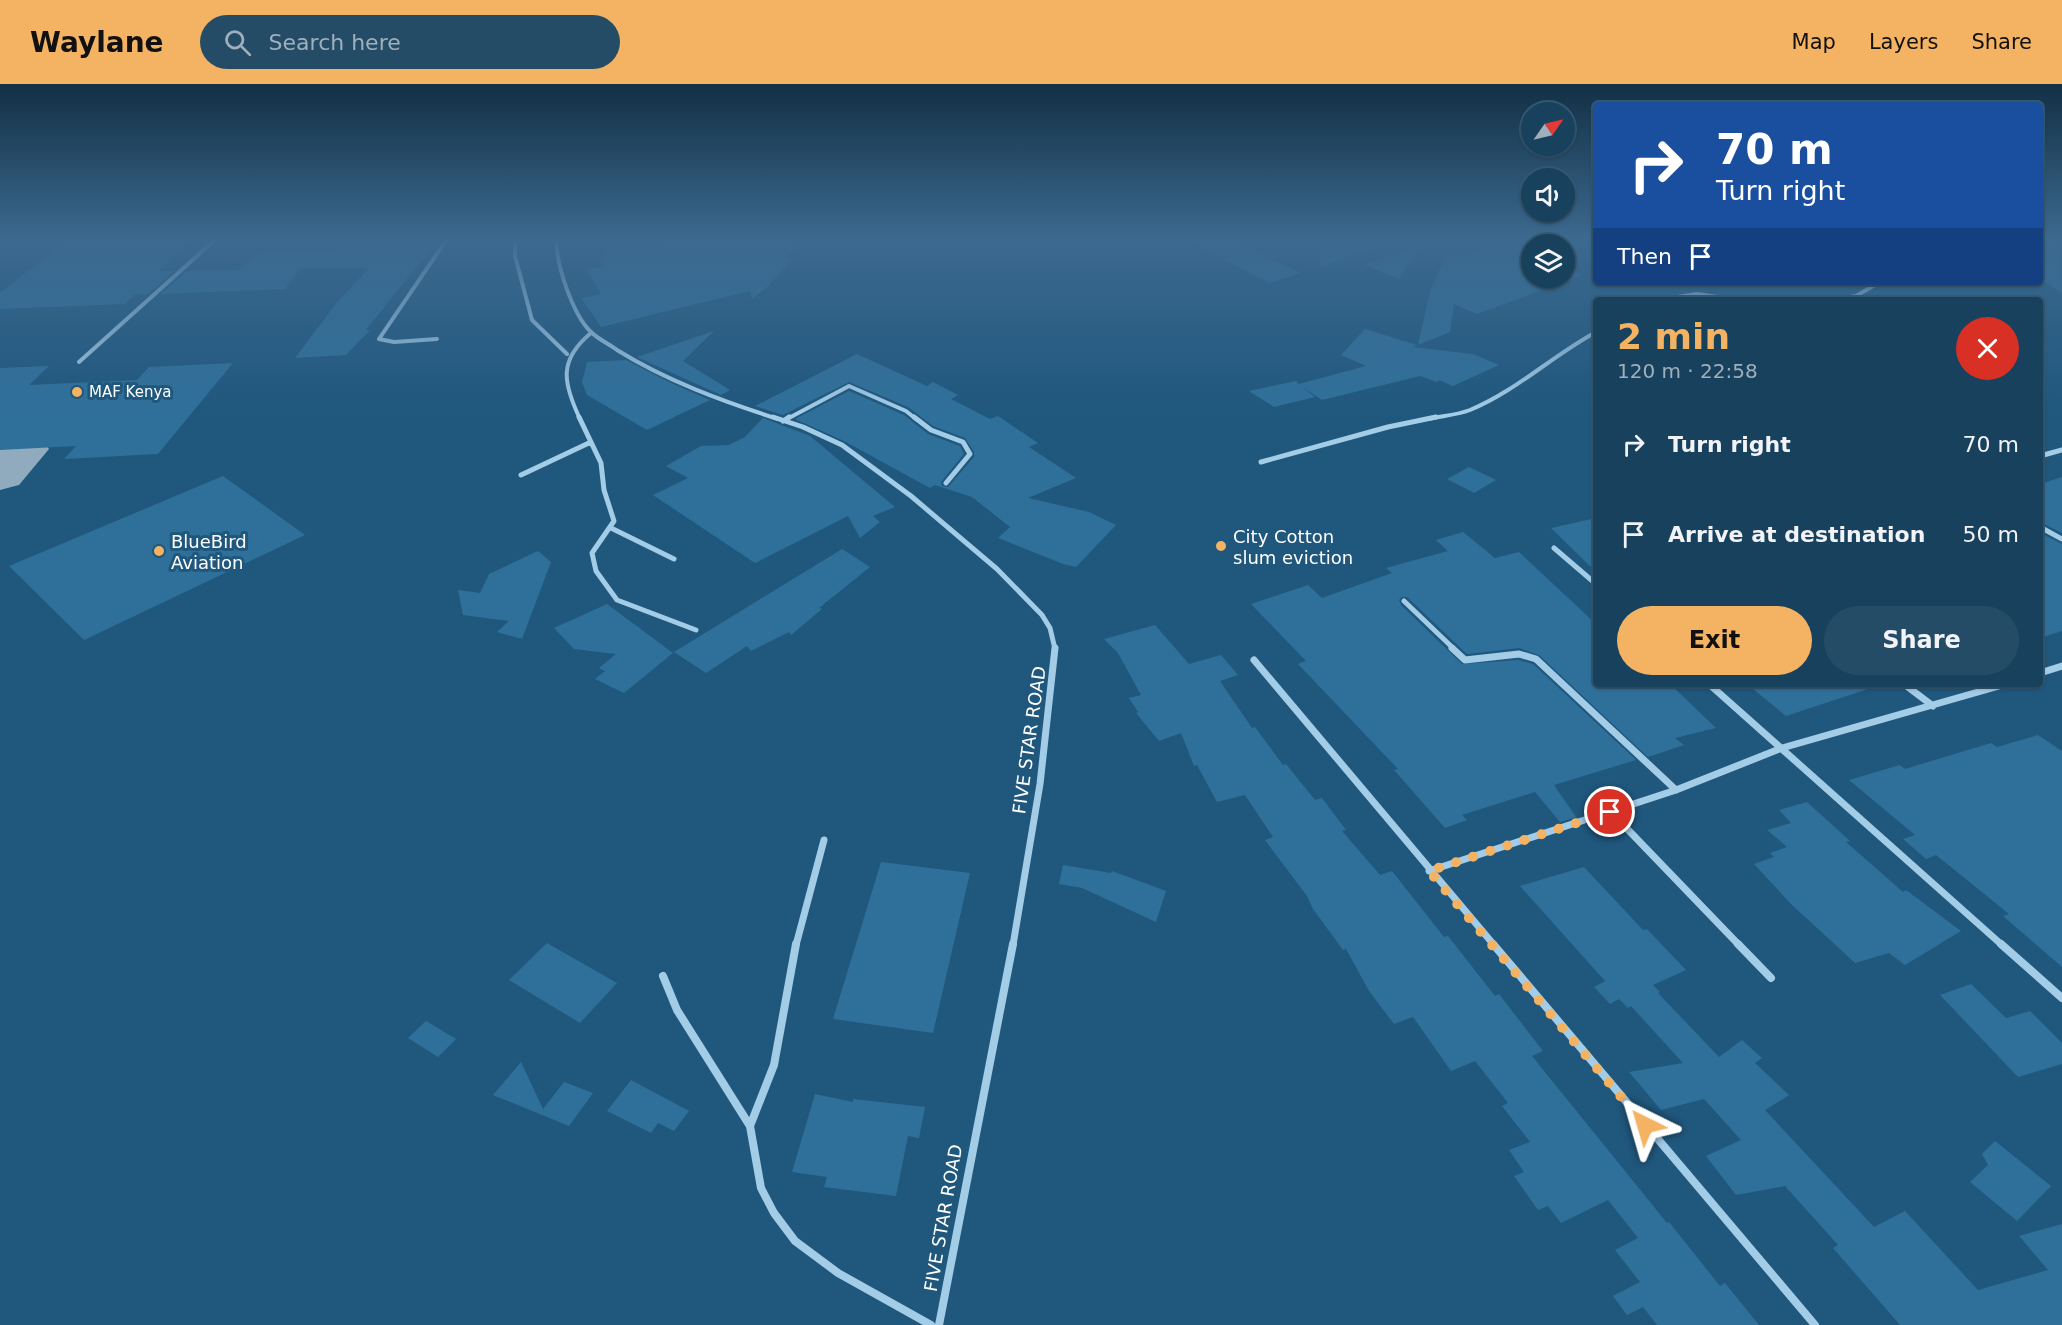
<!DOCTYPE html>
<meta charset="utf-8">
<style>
:root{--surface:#18415e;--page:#254c67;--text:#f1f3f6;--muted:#9fafbc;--line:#365a73;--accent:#f4b363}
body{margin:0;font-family:"DejaVu Sans",sans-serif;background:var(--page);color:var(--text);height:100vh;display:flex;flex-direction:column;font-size:22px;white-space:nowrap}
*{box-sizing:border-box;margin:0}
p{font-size:20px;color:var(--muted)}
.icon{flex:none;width:33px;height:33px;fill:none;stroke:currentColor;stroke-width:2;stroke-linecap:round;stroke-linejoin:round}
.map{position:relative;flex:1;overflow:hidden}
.side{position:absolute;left:1593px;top:213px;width:450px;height:390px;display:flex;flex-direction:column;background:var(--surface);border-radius:6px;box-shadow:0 2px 4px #0004,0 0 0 2px var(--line)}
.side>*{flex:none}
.top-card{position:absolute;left:1593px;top:18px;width:450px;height:183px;border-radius:6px;box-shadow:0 2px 4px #0004,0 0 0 2px var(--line);background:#1a4fa0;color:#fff;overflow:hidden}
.needle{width:39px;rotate:56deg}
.controls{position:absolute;left:1521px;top:18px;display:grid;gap:12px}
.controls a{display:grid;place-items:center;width:54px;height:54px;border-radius:50%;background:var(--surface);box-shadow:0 2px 4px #0004,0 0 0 2px var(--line);font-size:30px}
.pin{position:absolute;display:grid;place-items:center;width:51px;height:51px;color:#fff;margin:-26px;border:3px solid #fff;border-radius:50%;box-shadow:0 2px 6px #0007}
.me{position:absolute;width:66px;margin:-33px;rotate:320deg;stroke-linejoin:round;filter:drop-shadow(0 0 4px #0008)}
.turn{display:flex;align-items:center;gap:21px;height:126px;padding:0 24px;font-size:27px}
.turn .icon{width:78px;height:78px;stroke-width:2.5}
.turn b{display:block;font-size:42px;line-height:51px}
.then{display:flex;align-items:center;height:57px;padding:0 24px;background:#0003;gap:12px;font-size:22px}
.round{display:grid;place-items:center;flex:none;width:63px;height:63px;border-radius:32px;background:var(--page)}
.overview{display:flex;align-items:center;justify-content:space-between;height:102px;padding:0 24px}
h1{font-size:36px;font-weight:800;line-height:45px;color:var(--accent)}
.primary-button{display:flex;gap:12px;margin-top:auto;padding:12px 24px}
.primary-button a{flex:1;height:69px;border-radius:36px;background:var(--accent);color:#111;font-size:24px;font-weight:800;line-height:69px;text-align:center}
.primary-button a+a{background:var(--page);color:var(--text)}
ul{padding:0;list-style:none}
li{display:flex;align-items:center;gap:18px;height:90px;padding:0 24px}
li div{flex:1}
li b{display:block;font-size:22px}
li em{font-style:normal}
header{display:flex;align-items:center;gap:36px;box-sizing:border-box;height:84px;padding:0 30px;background:var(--accent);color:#111}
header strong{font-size:28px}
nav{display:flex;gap:33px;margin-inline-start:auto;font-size:21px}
.search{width:420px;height:54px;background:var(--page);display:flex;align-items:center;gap:15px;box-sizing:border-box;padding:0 21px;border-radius:33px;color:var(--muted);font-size:22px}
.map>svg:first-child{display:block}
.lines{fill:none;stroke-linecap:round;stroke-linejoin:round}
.taxiway{fill:#90abbe;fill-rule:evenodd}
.building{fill:#2f709a}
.minor-far3{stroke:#a3cce7;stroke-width:4}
.minor-far2{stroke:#a3cce7;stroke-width:5}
.minor-far1{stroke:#a3cce7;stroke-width:7}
.minor{stroke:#a3cce7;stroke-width:8}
.route{stroke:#f4b363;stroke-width:10;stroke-dasharray:0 18}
.poi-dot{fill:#f4b363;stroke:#20577d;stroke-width:2}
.labels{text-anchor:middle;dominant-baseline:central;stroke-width:6;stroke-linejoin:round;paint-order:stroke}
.far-poi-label{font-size:15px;fill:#fff;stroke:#20577d;text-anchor:start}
.poi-label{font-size:18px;fill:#fff;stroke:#20577d;text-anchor:start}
.street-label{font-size:18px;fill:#fff;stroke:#20577d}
</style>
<header>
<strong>Waylane</strong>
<div class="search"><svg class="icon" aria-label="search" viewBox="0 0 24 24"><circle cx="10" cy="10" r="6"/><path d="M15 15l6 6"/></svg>Search here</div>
<nav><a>Map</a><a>Layers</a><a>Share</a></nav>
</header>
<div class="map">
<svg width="2062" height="1241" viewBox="0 0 2062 1241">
<rect width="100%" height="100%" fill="#20577d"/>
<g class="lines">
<!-- taxiway -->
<path class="taxiway" d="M23 349 41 354 49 365 19 401 0 406V359L5 354Z"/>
</g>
<!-- building -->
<path class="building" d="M69 155H194L159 187H174L148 210 134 211 125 220 0 225V209Z
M680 155H804L785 174 793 175 767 203 752 215 750 207 601 243 581 214 601 210 586 185 605 182 598 176 611 165 635 166Z
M1185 155H1232L1300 189 1269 199Z
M2040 155H2060L2062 209 2040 195Z
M1501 158 1532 170V194H1564V184L1583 191 1477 230 1454 220 1450 248 1418 261 1430 207 1447 168 1459 173Z
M1322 159 1377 164 1319 183Z
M1421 161 1399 195 1364 181Z
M432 163 366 246H370L346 271 295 274 338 217 369 184H301L285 205 161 210 187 187 239 186 257 169Z
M1365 245 1417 261 1412 263 1473 270 1499 281 1453 302 1439 296 1437 298 1420 292 1322 316 1301 302 1315 313 1274 323 1249 307 1296 297 1299 300 1366 282 1341 271Z
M714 247 683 277 730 306 721 311 637 273Z
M857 270 927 302 933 298 958 311 951 315 990 335 998 332 1038 359 1029 363 1076 394 1028 414 1089 428 1116 441 1076 483 1063 480 998 454 1010 443 972 413 935 401 930 404 844 357 795 335 849 307 904 331 928 350 960 362 964 370 941 398 942 402 948 403 974 373V368L965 354 933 342 908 323 849 298 783 331 755 322Z
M626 276 673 300 710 316 647 346 587 311 582 298 587 278Z
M233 279 158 370 64 375 76 362 0 366V284L49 282 29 301 137 296 149 283Z
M763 334 810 352 895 423 873 432 880 438 860 454 848 432 755 479 653 411 688 394 666 382 701 362 729 361 745 353Z
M1469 383 1496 396 1474 409 1447 395Z
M223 392 305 451 84 556 9 482Z
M2062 393V449L2040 438V400Z
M1596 434V488L1551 444Z
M1463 448 1495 474 1519 468 1596 540V600H1670L1716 644 1675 654 1684 661 1648 673 1539 571 1519 564 1467 570 1407 513H1402L1399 516 1401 521 1462 580 1518 576 1533 580 1636 676 1554 701 1576 733 1560 738 1535 708 1462 731 1467 736 1445 744 1394 686 1398 685 1298 580 1306 577 1251 520 1308 501 1322 514 1392 489 1386 484 1448 467 1436 456Z
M2040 449 2062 460V547L2040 554Z
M842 465 870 483 819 524 822 525 791 551 789 548 751 567 747 562 706 589 674 568Z
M538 467 551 478 522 555 497 548 509 537 463 531 458 506 480 509 489 490Z
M607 520 673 569 624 609 595 595 605 587 599 584 616 570 574 565 554 544Z
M1155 541 1189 580 1221 571 1238 591 1220 597 1252 644 1255 643 1283 681 1286 680 1315 716 1322 714 1346 746 1342 747 1380 791 1392 787 1444 853 1448 852 1495 912 1499 910 1543 967 1532 972 1667 1139 1669 1138 1720 1202 1725 1199 1759 1241H1657L1643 1223 1627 1231 1613 1212 1640 1198 1615 1166 1638 1154 1608 1116 1561 1139 1548 1122 1538 1126 1514 1092 1524 1088 1509 1066 1530 1058 1502 1022 1508 1019 1475 977 1451 987 1413 933 1394 940 1369 907 1346 865 1343 866 1313 825 1307 812 1265 756 1273 753 1245 711 1217 718 1197 681 1194 682 1181 649 1159 657 1136 629 1138 628 1129 614 1141 611 1118 569 1104 555Z
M1747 600H1870L1871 604 1786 632Z
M2038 651 2062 667V883L2003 832 2009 830 1936 771 1926 775 1903 755 1915 751 1849 696 1900 681 1905 685 1991 659 1997 663Z
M1807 718 1850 757 1846 758 1903 808 1906 806 1961 847 1905 881 1889 869 1855 879 1791 820 1754 780 1774 773 1770 769 1787 763 1767 746 1791 739 1779 726Z
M881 778 970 789 933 949 833 935Z
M1063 781 1111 789 1112 787 1166 807 1156 838 1082 804 1059 800Z
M1584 783 1643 846 1647 845 1686 886 1653 901 1660 908 1658 909 1719 973 1742 956 1762 974 1755 979 1789 1011 1765 1026 1874 1143 1905 1127 1978 1206 2048 1186 2019 1152 2062 1140V1241H1900L1833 1164 1838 1161 1785 1102 1736 1111 1706 1072 1741 1056 1704 1015 1661 1026 1629 988 1683 979 1631 922 1628 924 1619 915 1610 920 1594 903 1605 897 1520 802Z
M547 859 617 899 580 939 509 896Z
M1971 900 2006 934 2030 927 2062 959V980L2018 993 1940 911Z
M426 937 456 955 438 973 408 954Z
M521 978 543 1025 564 998 593 1009 569 1042 493 1011Z
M631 996 689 1027 674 1047 658 1039 651 1049 607 1027Z
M815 1010 853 1018V1015L925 1023 919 1054 908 1052 896 1112 824 1103 827 1093 792 1088Z
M1995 1057 2051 1102 2017 1137 1970 1098 1988 1081 1982 1070Z"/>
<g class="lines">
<!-- minor-far3 -->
<path class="minor-far3" d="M515 155V172L532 236 567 270
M557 155C555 179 573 231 591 248 598 255 609 260 617 266 667 297 722 317 778 335
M1657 216 1697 210 1738 216
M1832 216 1856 212 1880 198
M437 255 394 258 379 255 447 155
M79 278 216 155
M580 335C563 299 558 276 591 249
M787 335 849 302 906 327 916 335
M1429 335C1442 332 1457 331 1470 326 1516 307 1552 272 1596 248"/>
<!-- minor-far2 -->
<path class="minor-far2" d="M579 333 601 379 604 406 614 437 592 469 596 487 617 516 696 546
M773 333 803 343 842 361 911 412 997 485 1042 531 1050 544 1055 565
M914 333 931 346 963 358 970 370 946 399
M783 337 789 333
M2040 372 2062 366
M1261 378 1388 343 1436 333
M521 391 591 358
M2040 443 2062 455
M611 444 674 475
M1554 464 1596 500
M1404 517 1454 565"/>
<!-- minor-far1 -->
<path class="minor-far1" d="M1452 564 1465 576 1519 570 1536 575 1676 706
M1254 576 1494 861
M2040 589 2062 582
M1709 600 2002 861
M1904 600 1933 622
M1610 727 1739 861
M1429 787 1676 706 1782 664 2006 600
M796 861 824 756
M1013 861 1040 700 1055 564"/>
<!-- minor -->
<path class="minor" d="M1493 860 1815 1241
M1738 860 1771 894
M2001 860 2062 914
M663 892 677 926 750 1042 761 1104 774 1129 795 1157 838 1189 931 1241
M750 1042 774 981 796 860
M939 1241 1013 860"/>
</g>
<!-- sky -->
<linearGradient id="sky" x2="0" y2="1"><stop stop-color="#123045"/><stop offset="0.47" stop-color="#3c698f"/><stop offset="1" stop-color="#3c698f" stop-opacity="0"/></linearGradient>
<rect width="2062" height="329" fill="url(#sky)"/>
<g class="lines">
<!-- route -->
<path class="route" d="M1610 728 1429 787 1645 1041"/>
</g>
<!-- markers -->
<g class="poi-dot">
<circle cx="77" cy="308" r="6"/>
<circle cx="1221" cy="462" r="6"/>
<circle cx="159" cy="467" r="6"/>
</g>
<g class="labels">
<!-- far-poi labels -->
<g class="far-poi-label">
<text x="89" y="308">MAF Kenya</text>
</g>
<!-- poi labels -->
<g class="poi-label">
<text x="1233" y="452">City Cotton<tspan x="1233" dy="21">slum eviction</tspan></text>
<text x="171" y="457">BlueBird<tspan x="171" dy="21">Aviation</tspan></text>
</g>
<!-- street labels -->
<g class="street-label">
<text transform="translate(1029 656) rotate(-82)">FIVE STAR ROAD</text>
<text transform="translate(943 1134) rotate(-80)">FIVE STAR ROAD</text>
</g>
</g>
</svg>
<div class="controls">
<a><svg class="needle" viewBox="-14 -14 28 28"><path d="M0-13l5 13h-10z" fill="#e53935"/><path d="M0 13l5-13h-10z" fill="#9fafbc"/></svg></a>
<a><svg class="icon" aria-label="sound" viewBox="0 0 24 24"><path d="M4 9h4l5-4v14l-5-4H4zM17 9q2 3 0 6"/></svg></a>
<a><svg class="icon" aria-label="layers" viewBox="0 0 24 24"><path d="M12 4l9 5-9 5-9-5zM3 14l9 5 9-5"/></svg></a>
</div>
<div class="pin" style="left:1610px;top:728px;background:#d93025"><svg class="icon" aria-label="arrive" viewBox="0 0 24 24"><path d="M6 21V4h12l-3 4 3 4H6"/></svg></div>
<svg class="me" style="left:1645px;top:1041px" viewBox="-20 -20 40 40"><path d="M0-17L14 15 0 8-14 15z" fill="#f4b363" stroke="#fff" stroke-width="4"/></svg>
<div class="top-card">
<div class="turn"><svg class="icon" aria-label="right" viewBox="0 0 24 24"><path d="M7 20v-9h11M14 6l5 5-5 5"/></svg><div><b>70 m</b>Turn right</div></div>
<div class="then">Then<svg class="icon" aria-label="arrive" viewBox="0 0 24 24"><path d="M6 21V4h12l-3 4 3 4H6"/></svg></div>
</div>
<section class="side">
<div class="overview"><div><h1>2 min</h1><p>120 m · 22:58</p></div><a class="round" style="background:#d93025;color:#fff"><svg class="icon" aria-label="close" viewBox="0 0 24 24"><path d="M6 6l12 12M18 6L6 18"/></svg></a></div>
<ul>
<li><svg class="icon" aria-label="right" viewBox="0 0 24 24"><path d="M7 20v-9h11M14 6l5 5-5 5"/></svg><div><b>Turn right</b></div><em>70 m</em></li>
<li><svg class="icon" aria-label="arrive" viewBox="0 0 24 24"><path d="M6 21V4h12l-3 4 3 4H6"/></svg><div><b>Arrive at destination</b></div><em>50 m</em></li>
</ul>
<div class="primary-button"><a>Exit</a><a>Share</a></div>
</section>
</div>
